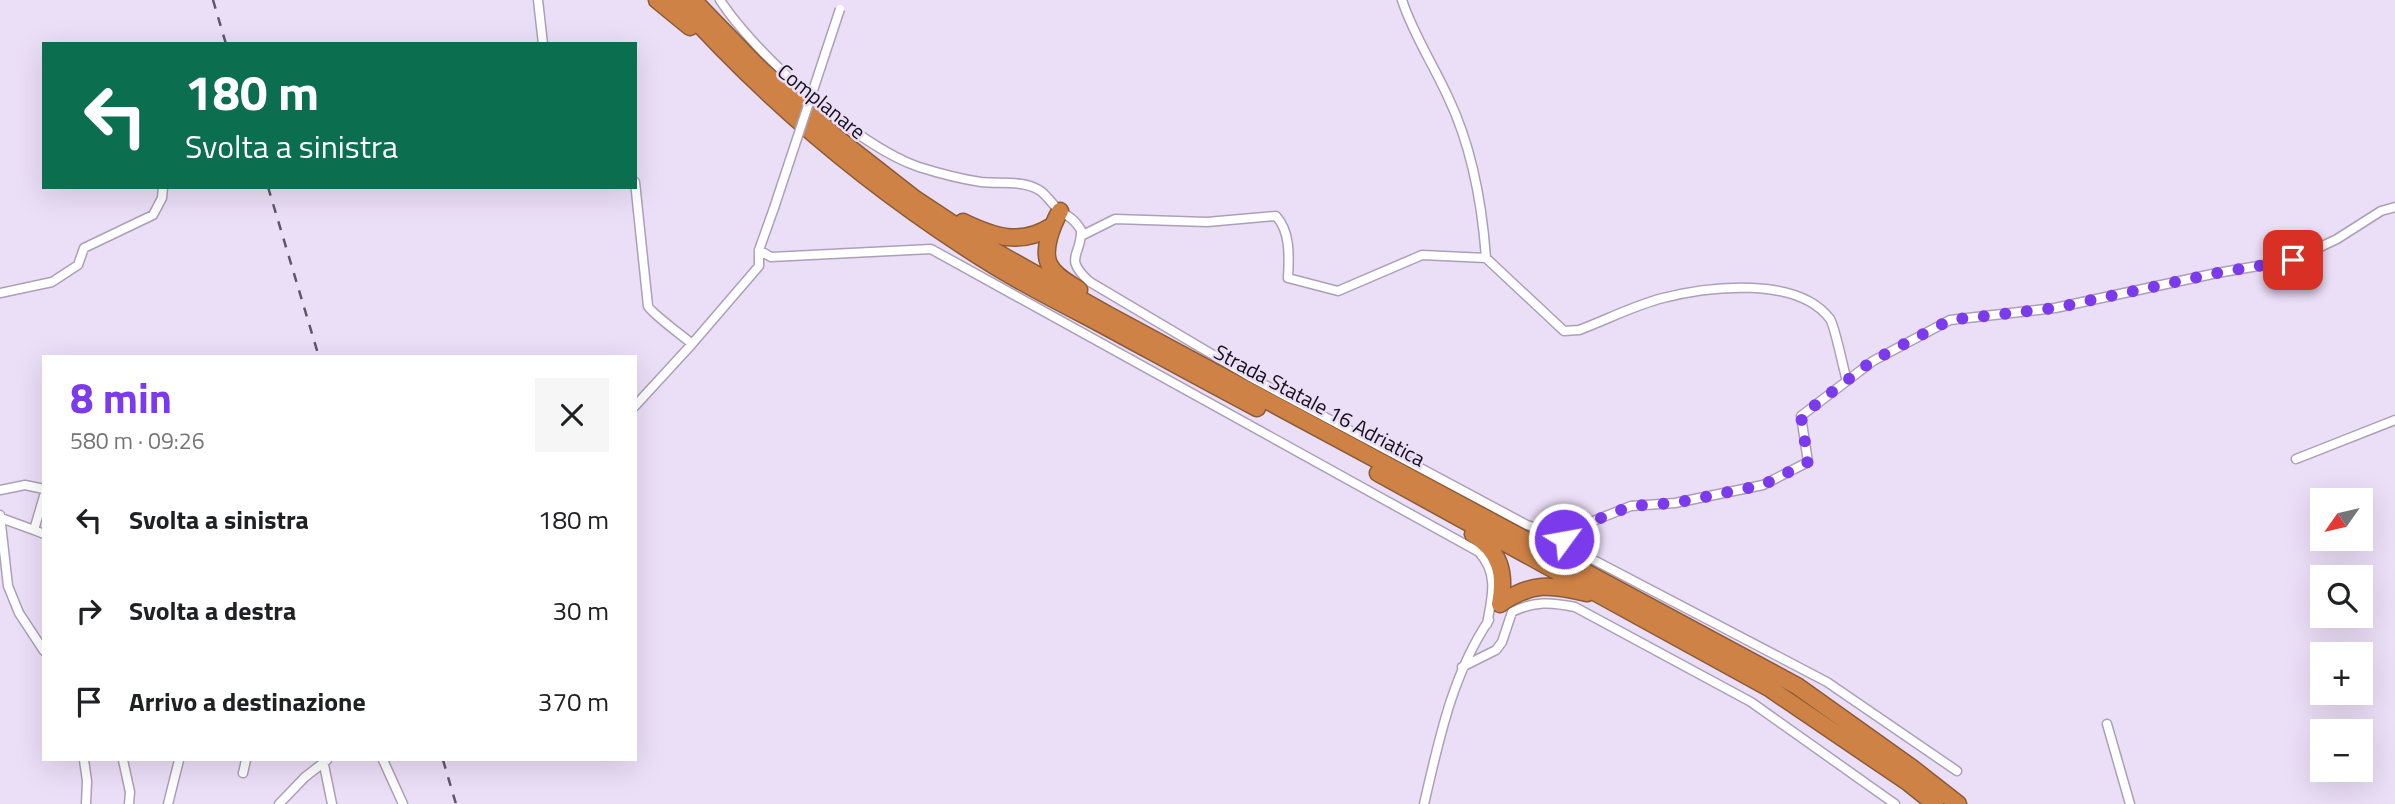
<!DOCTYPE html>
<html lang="it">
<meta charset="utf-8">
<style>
:root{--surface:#fff;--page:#f6f6f6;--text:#202124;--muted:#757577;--accent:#7c3aed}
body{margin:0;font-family:"Titillium Web",sans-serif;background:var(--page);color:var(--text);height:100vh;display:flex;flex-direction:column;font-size:26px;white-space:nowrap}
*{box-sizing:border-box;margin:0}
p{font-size:23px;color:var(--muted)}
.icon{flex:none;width:38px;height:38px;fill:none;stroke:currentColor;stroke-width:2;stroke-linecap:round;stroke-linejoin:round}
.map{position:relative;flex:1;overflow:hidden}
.drawer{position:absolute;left:42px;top:355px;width:595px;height:406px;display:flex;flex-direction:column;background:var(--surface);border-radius:0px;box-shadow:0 7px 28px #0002}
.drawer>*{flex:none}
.guide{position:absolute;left:42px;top:42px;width:595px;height:147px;border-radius:0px;box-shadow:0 7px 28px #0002;background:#0b6e4f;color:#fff;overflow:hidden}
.needle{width:46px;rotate:236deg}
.buttons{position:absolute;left:2310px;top:488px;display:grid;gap:14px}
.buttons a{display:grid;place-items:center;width:63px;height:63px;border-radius:0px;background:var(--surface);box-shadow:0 7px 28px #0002;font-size:35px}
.pin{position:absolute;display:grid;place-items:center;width:60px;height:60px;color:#fff;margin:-30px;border-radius:14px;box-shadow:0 4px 10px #0006}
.me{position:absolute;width:77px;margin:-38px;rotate:58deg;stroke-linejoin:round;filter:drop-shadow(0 0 5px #0008)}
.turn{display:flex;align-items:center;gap:24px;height:147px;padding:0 28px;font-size:32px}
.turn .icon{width:91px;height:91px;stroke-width:2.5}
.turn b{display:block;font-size:49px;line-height:60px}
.round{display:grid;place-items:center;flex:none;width:74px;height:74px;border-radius:0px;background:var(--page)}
.summary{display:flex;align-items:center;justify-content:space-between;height:119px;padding:0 28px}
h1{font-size:42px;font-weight:700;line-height:52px;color:var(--accent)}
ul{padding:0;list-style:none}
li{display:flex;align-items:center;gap:21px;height:91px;padding:0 28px}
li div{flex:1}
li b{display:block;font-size:26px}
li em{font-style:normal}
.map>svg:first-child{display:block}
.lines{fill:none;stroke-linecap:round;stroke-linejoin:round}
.street-casing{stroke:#ac9fb7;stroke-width:11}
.highway-casing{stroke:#8d5a36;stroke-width:19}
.street{stroke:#fff;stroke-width:8}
.highway{stroke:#ce8246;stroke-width:16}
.rail{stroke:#5f5765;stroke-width:2.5;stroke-dasharray:9 9;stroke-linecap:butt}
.street-bridge-casing{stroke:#ac9fb7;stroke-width:11;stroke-linecap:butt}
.street-bridge{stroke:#fff;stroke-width:8}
.route{stroke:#7c3aed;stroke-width:12;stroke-dasharray:0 21.6}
.labels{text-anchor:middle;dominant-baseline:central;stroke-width:5;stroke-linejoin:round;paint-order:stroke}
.street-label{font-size:21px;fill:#141018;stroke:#ebdef7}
</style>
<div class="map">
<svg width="2395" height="804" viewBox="0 0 2395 804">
<rect width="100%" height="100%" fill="#ebdef7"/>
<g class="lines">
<defs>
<path id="street" d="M538 0 543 44
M720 0C755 54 857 146 919 167 938 173 961 179 981 182 1000 184 1022 180 1039 190 1046 194 1051 203 1058 209 1068 217 1073 217 1081 230 1082 256 1062 257 1090 282L1252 378 1527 525 1554 533 1578 527 1631 506 1675 503 1763 485 1808 462 1801 416 1873 361 1950 320 2055 308 2217 273 2293 260 2337 239 2381 211 2395 207
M1402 0C1413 34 1433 64 1448 97 1472 147 1482 203 1486 258
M635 182 648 306C651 313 683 336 692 344
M1081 236 1115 219 1207 222 1276 216C1291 232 1289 258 1288 278L1338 291 1422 255 1486 258 1564 331 1579 330C1606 320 1635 305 1663 298 1709 286 1798 276 1830 319 1835 326 1843 368 1847 381
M759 250 771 257 931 249 1479 552C1499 574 1492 597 1487 624
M0 293 52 282 78 265 84 248 153 215 162 198 163 187
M635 406 692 344 759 266V250L774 208
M2296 459 2395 420
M0 490 25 485 44 489
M44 496 34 530 44 534
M0 515 8 586 19 613 44 651
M1 518 34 530
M1575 529 1565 539 1567 546 1827 682 1957 771
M1462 667 1496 650 1502 642 1512 612C1534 601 1551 602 1575 607L1751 702 1895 804
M2107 724 2130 804
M84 760 87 781 86 804
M123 760 130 792 129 804
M323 760 332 804
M383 760 403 804
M243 773 246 760
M168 804 179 760
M279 804 305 777 327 760
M1424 804C1439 740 1452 675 1489 620"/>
<path id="highway" d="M657 0 690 27
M677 0C767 101 871 188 985 260 1018 281 1053 299 1088 317 1144 347 1200 378 1257 408
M693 0 758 67 837 138 915 199 989 248 1110 316 1797 686 1912 768 1958 804
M1060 211C1053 224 1042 249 1049 264 1054 276 1069 283 1079 290
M963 222C994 237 1021 246 1052 226
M1378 473 1769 688 1909 783 1935 804
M1473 534C1500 551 1506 573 1500 604
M1500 604C1531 582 1551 584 1587 593"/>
</defs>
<!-- street casing -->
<use href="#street" class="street-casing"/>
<!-- highway casing -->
<use href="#highway" class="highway-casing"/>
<!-- street -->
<use href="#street" class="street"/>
<!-- highway -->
<use href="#highway" class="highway"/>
<!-- rail -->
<path class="rail" d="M213 0 226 44
M268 187 319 357
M443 760 456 804"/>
<defs>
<path id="street-bridge" d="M774 208 840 9"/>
</defs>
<!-- street-bridge casing -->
<use href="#street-bridge" class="street-bridge-casing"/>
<!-- street-bridge -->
<use href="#street-bridge" class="street-bridge"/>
</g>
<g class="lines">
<!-- route -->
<path class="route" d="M1564 539 1578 527 1631 506 1675 503 1763 485 1808 462 1801 416 1872 361 1950 320 2055 308 2217 273 2293 260"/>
</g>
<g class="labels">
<!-- street labels -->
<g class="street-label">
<text transform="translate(822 101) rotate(39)">Complanare</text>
<text transform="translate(1320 405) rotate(28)">Strada Statale 16 Adriatica</text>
</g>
</g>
</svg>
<div class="buttons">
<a><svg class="needle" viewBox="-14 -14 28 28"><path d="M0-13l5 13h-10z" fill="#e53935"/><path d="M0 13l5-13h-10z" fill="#757577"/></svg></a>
<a><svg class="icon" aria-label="search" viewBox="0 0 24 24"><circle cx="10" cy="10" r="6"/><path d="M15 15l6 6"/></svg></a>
<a>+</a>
<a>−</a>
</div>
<div class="pin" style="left:2293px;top:260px;background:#d93025"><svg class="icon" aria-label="arrive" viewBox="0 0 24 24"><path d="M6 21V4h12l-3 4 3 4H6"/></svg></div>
<svg class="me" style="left:1564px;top:539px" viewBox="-20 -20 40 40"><circle r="17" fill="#7c3aed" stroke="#fff" stroke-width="3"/><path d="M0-11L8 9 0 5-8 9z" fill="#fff"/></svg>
<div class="guide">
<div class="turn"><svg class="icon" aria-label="left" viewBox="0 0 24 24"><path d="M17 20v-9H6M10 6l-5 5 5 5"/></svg><div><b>180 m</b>Svolta a sinistra</div></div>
</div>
<section class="drawer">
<div class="summary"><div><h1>8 min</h1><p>580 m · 09:26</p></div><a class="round"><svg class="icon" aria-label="close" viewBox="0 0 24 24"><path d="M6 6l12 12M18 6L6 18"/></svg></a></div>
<ul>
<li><svg class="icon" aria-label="left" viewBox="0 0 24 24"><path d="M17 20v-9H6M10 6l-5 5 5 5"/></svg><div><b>Svolta a sinistra</b></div><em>180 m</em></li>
<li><svg class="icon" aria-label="right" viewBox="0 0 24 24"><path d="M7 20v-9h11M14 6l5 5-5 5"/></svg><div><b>Svolta a destra</b></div><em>30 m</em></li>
<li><svg class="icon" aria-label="arrive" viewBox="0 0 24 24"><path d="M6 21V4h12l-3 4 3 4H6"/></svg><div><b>Arrivo a destinazione</b></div><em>370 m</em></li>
</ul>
</section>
</div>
